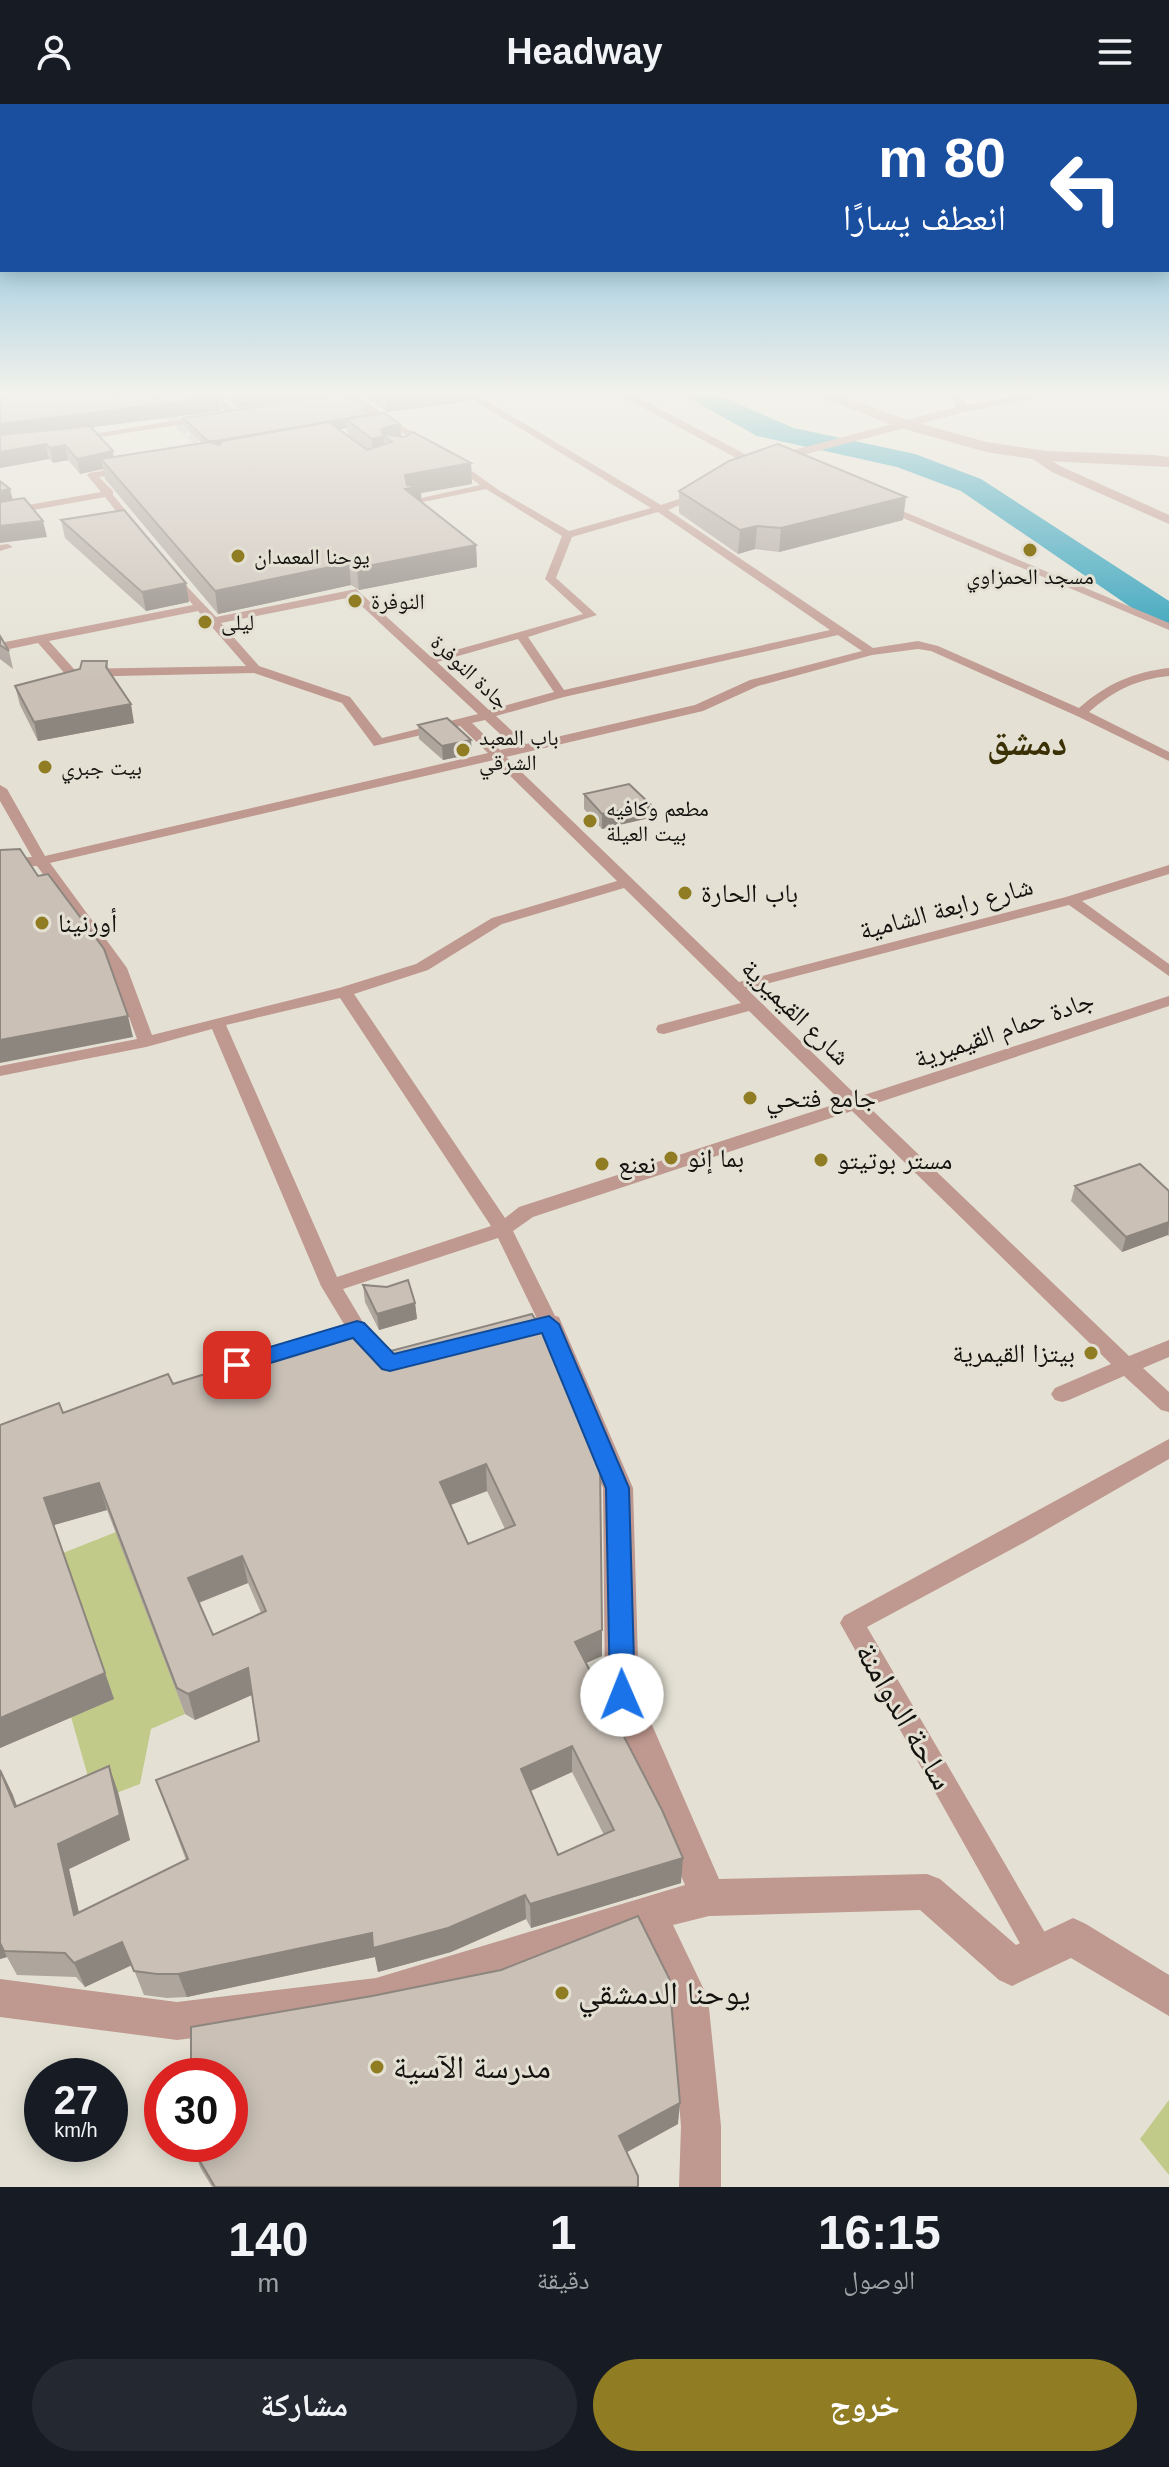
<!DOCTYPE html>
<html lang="ar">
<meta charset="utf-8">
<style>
:root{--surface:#171b24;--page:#242831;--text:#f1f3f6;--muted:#9ea1a6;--accent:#907c22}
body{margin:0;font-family:Helvetica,"Noto Naskh Arabic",sans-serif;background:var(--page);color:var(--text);direction:rtl;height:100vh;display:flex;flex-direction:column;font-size:30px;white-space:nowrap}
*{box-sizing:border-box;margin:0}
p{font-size:26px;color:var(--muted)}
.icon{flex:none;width:44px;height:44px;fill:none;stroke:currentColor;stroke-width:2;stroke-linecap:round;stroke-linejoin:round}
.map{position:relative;height:2083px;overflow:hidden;direction:ltr}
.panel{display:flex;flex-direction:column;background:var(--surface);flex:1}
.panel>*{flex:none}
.top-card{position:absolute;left:0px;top:0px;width:1170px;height:168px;box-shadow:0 4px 20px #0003;direction:rtl;background:#1a4fa0;color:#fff;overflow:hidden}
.speed{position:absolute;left:24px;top:1954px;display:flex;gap:16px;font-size:40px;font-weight:700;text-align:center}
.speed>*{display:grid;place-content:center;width:104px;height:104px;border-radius:50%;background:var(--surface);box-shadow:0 4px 20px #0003;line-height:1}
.speed small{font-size:20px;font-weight:400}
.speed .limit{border:12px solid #d22;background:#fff;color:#111}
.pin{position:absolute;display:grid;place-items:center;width:68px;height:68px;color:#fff;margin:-34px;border-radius:16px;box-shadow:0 4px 12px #0006}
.me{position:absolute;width:88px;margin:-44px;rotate:359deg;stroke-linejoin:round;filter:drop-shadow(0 0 6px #0008)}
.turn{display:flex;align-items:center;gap:28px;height:168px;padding:0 32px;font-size:36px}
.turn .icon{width:104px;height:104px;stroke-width:2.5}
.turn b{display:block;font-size:56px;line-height:68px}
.eta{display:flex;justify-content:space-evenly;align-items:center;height:136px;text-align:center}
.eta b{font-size:48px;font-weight:700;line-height:56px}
.action{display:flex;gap:16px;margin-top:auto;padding:16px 32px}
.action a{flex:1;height:92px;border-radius:48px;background:var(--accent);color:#fff;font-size:32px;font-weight:700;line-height:92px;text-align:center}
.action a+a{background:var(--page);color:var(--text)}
header{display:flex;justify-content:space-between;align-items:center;height:104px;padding:0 32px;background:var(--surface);font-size:36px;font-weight:700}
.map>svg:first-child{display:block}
.green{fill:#c1ca88}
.water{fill:#1f9ab7}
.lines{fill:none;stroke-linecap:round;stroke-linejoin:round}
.river{fill:#1f9ab7;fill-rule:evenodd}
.pedestrian-tunnel{stroke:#c5c2b6;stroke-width:10;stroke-dasharray:10 5;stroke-linecap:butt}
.pedestrian{fill:#bf988f;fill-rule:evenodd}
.minor{fill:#bf988f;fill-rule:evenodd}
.tertiary{fill:#bf988f;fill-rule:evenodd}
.wall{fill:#aea59d;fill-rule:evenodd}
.shaded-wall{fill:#8d867f}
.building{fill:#cac0b6;stroke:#8d867f;stroke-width:2;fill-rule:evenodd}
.route{fill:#1a73e8;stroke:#114b97;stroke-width:2}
.poi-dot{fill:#907c22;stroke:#e4e1d4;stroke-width:3}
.labels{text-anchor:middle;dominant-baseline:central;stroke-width:6;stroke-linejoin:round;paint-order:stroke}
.far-poi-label{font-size:22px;fill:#13120e;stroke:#e4e1d4;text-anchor:start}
.far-street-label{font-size:22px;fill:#13120e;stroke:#e4e1d4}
.poi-label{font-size:26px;fill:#13120e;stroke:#e4e1d4;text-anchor:start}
.street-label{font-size:26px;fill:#13120e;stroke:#e4e1d4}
.near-street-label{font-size:32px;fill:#13120e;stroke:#e4e1d4}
.near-poi-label{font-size:32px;fill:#13120e;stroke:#e4e1d4;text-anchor:start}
.far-town-label{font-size:36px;font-weight:bold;fill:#3b3106;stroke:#e4e1d4}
</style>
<header><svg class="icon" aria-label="menu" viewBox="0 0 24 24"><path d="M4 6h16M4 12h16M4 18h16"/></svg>Headway<svg class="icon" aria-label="person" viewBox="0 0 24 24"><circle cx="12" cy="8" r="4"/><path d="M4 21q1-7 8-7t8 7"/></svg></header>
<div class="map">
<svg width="1169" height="2083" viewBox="0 0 1169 2083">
<rect width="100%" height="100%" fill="#e4e1d4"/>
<!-- green -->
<path class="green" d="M116 1428 185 1610 151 1625 140 1680 95 1697 71 1613 63 1449Z
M1169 1996V2071L1140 2035Z"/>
<!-- water -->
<path class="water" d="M680 287 718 291 805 329 803 334 767 326Z"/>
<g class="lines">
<!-- river -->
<path class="river" d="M676 287H709L775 320 915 350 981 375 1169 497V520L1135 506 961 387 897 363 757 332Z"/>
<!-- pedestrian-tunnel -->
<path class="pedestrian-tunnel" d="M130 287 158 302 215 351"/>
<!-- pedestrian -->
<path class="pedestrian" d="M203 287H213L238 310 231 312Z
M377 287H399L336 300 332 297Z
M459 287H470L661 401 703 387V391L668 406 873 544 918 537 938 542 1079 604C1106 580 1134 568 1169 564V572C1137 575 1113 587 1089 608L1169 648V657L1077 612 931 547 918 545 872 551 758 582 703 607 506 653 739 878 1066 793 1169 761V770L1082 797 1169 860V872L1069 801 747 885 858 993 1169 892V902L868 1002 1129 1252 1169 1236V1253L1143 1264 1169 1288V1308L1161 1306 1124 1272 1069 1296 1062 1298 1055 1296 1051 1290 1055 1284 1111 1260 852 1007 533 1113 513 1127 559 1220 556 1225H542L498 1134 343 1185 367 1225 364 1230H350L321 1182 212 925 146 943 0 972V962L137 935 111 864 37 762 0 763V755L32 753 0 697V681L7 685 45 752 488 649 460 622 374 642 342 599 254 569 71 573 67 572 38 539 0 547V539L193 501 169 472 174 469 216 513 356 485 431 553 583 510 545 475 562 432 486 385 413 400 408 397 480 381 448 357V353L451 352 500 387 569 427 651 404ZM658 408 830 526 564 586 528 533 597 511 556 474 572 433ZM352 493 478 610 382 634 350 593 259 562 221 519ZM198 507 246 562 74 565 49 537ZM838 531 862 547 750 576 695 601 526 640 496 612 564 593ZM518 535 554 588 489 606 437 558ZM485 616 514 643 500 646 472 619ZM494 656 617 777 492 814 416 860 339 884 152 931 127 864 50 759ZM624 784 741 899 658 921 656 925 658 929 664 930 749 907 842 998 519 1103 505 1114 354 890 428 866 502 820ZM340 894 491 1122 337 1173 226 921Z
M207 311 210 316 74 337 69 334Z
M396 319 433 338 435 340 427 342 393 324Z
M126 363 131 366 129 368 99 373 113 387V391L141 425 140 427H132L105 393 0 412V406L101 388 87 371 89 369Z
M881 398 1169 519V526L877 403V399Z
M0 441 8 440 13 443 0 447Z
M1169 1335V1355L1025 1438 867 1523 1051 1839 1055 1849 1051 1859 1041 1863 1031 1859 840 1519 844 1512Z"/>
<!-- minor -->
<path class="minor" d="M339 287H350L402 322 392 325 346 297Z
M612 287H626L756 356 956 303 950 287H961L967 301 1043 287H1070L964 308 755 364Z
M1031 348H1039L1060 362 1169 411V420L1052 368 1031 354Z
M549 1210 559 1213 562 1220 633 1384 639 1591 719 1775 927 1770 940 1775 1016 1841 1073 1814 1086 1820 1169 1871V1912L1071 1854 1012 1882 999 1876 920 1806 709 1812 673 1821 708 1894 721 2022V2083H679L681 2022 670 1896 638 1830 376 1912 177 1936 0 1913V1875L177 1898 376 1874 685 1781 605 1591 603 1384 540 1232 509 1240 499 1237 495 1230 499 1223Z"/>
<!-- tertiary -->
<path class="tertiary" d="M807 287H828L905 315 986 338 1046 347 1154 351 1169 353V363L1046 357 986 348 894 322Z"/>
</g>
<!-- wall -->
<path class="wall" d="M101 287H212L220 307 91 323 114 353 202 339 184 323 183 314 367 304V307L401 333 471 359 472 380 421 389V398L476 441 477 463 359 486 351 481 218 510 105 375 103 365 80 370 68 356 53 359 49 355 0 364ZM347 324 348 332 338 325Z
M217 287H338L337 289 237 304Z
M366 287H468L469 297 387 308 367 295Z
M679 387 903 416 779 448 755 445 738 450 679 409Z
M61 416 186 479 189 498 146 507 65 434Z
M0 532 9 547 13 565 0 555Z
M107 557 109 568 134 619 38 637 20 601 15 582 80 565Z
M418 621 472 650 443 656 419 635Z
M584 690 650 700 649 714 602 725 584 705Z
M1075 1082 1169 1087V1132L1168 1131 1122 1148 1071 1097Z
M363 1181 415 1199 417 1215 379 1226 365 1198Z
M532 1210 602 1526V1552L586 1559 681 1779 531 1824 526 1815 451 1848 378 1868 375 1853 187 1893 167 1894 144 1891 132 1861 85 1883 76 1873 17 1871 7 1853 0 1855V1666L17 1702 109 1662 118 1688 130 1736 69 1765 79 1809 186 1756 156 1676 259 1637 252 1591 195 1616 185 1610 107 1406 54 1421 114 1595 0 1644V1321L63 1309 173 1280 387 1248ZM487 1387 505 1425 468 1440 451 1401ZM248 1479 261 1509 213 1531 199 1499ZM572 1668 604 1731 558 1751 530 1687Z
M678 2020 627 2048 638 2083H212L201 2065 192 2044Z"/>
<!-- shaded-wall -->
<path class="shaded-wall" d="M155 287H182L157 297Z
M251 287H338L337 289 237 304 235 290Z
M433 287H468L469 297 387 308 386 294Z
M218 293 220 307 0 335V320Z
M367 304V311L346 315 347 324 218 346 216 337Z
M400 320 402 339 392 338 384 332 385 352 374 355 372 335 381 325Z
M46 340 49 355 0 364V348Z
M65 341 68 356 53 359 50 344Z
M113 347 115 362 101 355 103 365 80 370 77 355Z
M471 359 472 380 421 389 422 403 407 406 405 371Z
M10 385 14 400 0 404V387Z
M906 393 903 416 779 448 781 424Z
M43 417 47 433 0 439V422Z
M757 422 755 445 738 450 740 426Z
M476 441 477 463 359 486 357 464Z
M349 459 351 481 218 510 215 487Z
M186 479 189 498 146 507 142 488Z
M131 600 134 619 38 637 34 618Z
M471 636 472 650 443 656 442 642Z
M650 700 649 714 602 725V710Z
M128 912 133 933 0 959V936Z
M1169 1118 1168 1131 1122 1148 1126 1133Z
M415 1199 417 1215 379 1226 377 1210Z
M486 1360 487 1387 442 1404 440 1378Z
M99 1379 107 1406 54 1421 114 1595 0 1644V1614L44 1394Z
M242 1452 248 1479 195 1500 188 1474Z
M602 1526V1552L575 1564V1538Z
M248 1564 254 1590 195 1616 188 1590Z
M572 1642V1668L522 1691 521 1665Z
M109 1662 118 1688 130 1736 69 1765 85 1835 74 1811 58 1740Z
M1 1666 13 1691 26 1728 15 1703Z
M683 1754 681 1779 531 1824 530 1800Z
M525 1791 526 1815 451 1848 378 1868 375 1853 187 1893 178 1870Z
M0 1838 7 1853 0 1855Z
M122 1838 132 1861 85 1883 74 1859Z
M680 1999 678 2020 618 2053 619 2032Z"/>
<!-- building -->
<path class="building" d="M0 287H99L115 292 150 290 157 294 175 287H212L218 293 0 320Z
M232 287H251L235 290Z
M376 287H433L386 294Z
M343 290 367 304 363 305 372 310 216 337H208L183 314Z
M384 309 400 320 381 325 382 330 404 333 413 328 471 359 405 371 407 381 420 382 405 385 476 441 357 464 349 459 215 487 101 355 209 338 219 341 222 337 329 318 367 346 392 338 384 332 372 335 346 315Z
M90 322 113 347 77 355 65 341 50 344 46 340 0 348V331Z
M778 340 906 393 781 424 757 422 740 426 679 387 729 357Z
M0 377 10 385 0 387Z
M24 394 43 417 0 422V398Z
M124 406 186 479 142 488 61 416Z
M0 532 9 547 0 541Z
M82 557H107L106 563 131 600 34 618 15 582 80 565Z
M447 614 471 636 442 642 418 621Z
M629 680 650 700 602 710 584 690Z
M20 745 38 772 48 770 104 845 128 912 0 936V746Z
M1140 1060 1169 1087V1118L1126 1133 1075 1082Z
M408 1176 415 1199 377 1210 363 1181 387 1183Z
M532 1210 553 1244 600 1358 602 1526 575 1538 662 1706 683 1754 530 1800 525 1791 448 1824 373 1844 372 1829 178 1870H157L134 1867 122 1838 74 1859 65 1849 4 1847 0 1839V1666L15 1703 109 1662 120 1711 58 1740 74 1811 188 1755 156 1676 259 1637 248 1564 188 1590 177 1584 99 1379 44 1394 105 1569 0 1614V1321L59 1299 63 1309 168 1270 173 1280 327 1232 352 1219 387 1248ZM486 1360 515 1421 468 1440 440 1378ZM242 1452 266 1507 213 1531 188 1474ZM572 1642 614 1726 558 1751 521 1665Z
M638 1812 669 1874 680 1999 619 2032 638 2072V2083H215L192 2044V2040H230V1972H191V1923L372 1892 501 1866Z"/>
<!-- sky -->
<linearGradient id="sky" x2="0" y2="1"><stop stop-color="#57aad4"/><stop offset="0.5" stop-color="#f3f2ec"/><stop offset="1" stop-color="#f3f2ec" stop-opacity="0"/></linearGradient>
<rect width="1169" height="579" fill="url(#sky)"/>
<!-- route -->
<path class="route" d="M549 1212 559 1220 629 1384 635 1591 631 1599 622 1602 613 1599 610 1591 606 1384 542 1229 390 1267 382 1265 353 1234 237 1269 227 1261 230 1255 357 1217 364 1219 394 1250Z"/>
<!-- markers -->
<g class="poi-dot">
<circle cx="1030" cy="446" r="8"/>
<circle cx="238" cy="452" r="8"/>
<circle cx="355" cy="497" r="8"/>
<circle cx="205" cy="518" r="8"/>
<circle cx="463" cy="646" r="8"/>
<circle cx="45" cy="663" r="8"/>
<circle cx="590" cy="717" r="8"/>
<circle cx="685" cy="789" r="8"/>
<circle cx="42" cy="819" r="8"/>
<circle cx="750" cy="994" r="8"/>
<circle cx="671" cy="1054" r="8"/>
<circle cx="821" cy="1056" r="8"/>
<circle cx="602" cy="1060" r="8"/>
<circle cx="1091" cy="1249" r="8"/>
<circle cx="562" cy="1889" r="8"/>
<circle cx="377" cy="1963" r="8"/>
</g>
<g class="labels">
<!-- far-poi labels -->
<g class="far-poi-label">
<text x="254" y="452">يوحنا المعمدان</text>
<text x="1030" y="472" text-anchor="middle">مسجد الحمزاوي</text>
<text x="371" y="497">النوفرة</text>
<text x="221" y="518">ليلى</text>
<text x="479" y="633">باب المعبد<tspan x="479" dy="25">الشرقي</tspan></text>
<text x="61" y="663">بيت جبري</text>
<text x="606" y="704">مطعم وكافيه<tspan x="606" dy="25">بيت العيلة</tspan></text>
</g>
<!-- far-street labels -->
<g class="far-street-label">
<text transform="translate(470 568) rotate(43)">جادة النوفرة</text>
</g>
<!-- poi labels -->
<g class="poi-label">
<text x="701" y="789">باب الحارة</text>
<text x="58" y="819">أورنينا</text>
<text x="766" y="994">جامع فتحي</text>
<text x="687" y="1054">بما إنو</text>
<text x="837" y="1056">مستر بوتيتو</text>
<text x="618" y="1060">نعنع</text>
<text x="1075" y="1249" text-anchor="end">بيتزا القيمرية</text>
</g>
<!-- street labels -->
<g class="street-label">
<text transform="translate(946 804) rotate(-15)">شارع رابعة الشامية</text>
<text transform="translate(796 908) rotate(44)">شارع القيميرية</text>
<text transform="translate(1004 925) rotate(-19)">جادة حمام القيميرية</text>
</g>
<!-- near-street labels -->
<g class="near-street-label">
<text transform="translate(905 1612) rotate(60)">ساحة الدوامنة</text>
</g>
<!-- near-poi labels -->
<g class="near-poi-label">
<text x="578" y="1889">يوحنا الدمشقي</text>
<text x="393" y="1963">مدرسة الآسية</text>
</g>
<!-- far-town labels -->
<g class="far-town-label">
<text x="1027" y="638">دمشق</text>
</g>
</g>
</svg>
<div class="speed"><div>27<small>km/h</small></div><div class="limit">30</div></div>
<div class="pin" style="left:237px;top:1261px;background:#d93025"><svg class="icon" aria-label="arrive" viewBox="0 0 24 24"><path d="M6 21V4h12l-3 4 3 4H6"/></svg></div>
<svg class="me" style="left:622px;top:1591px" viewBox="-20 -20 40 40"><circle r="19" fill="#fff"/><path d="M0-13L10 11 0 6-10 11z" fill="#1a73e8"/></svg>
<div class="top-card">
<div class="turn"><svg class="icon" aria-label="left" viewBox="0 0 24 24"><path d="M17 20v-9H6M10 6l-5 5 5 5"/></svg><div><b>80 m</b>انعطف يسارًا</div></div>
</div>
</div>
<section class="panel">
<div class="eta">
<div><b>16:15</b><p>الوصول</p></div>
<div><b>1</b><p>دقيقة</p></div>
<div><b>140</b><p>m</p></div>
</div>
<div class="action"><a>خروج</a><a>مشاركة</a></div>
</section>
